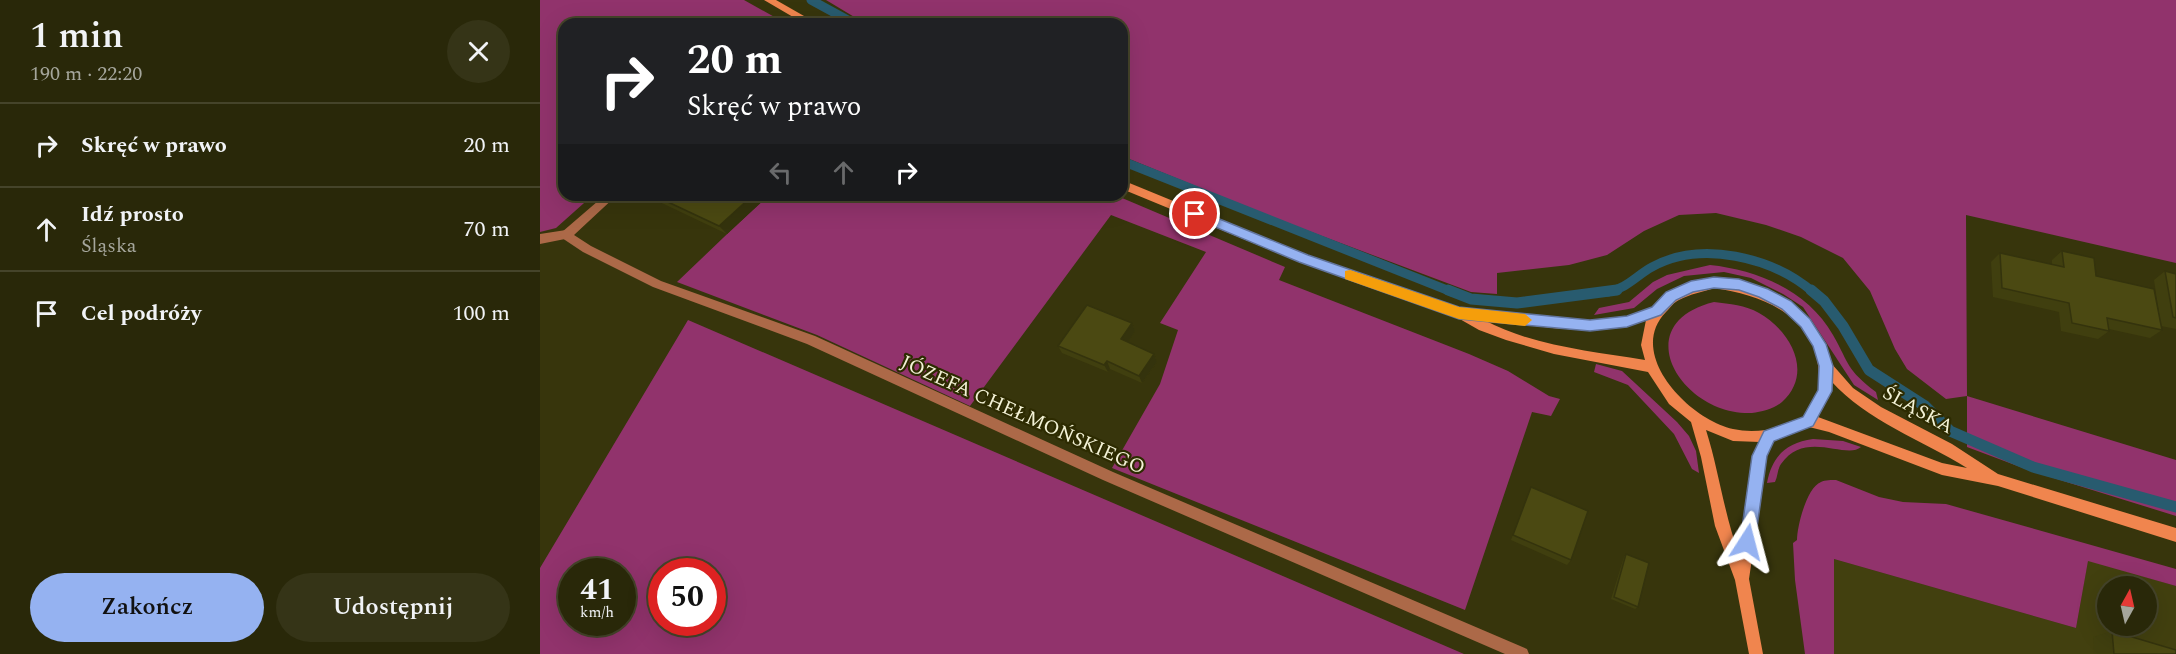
<!DOCTYPE html>
<html lang="pl">
<meta charset="utf-8">
<style>
:root{--surface:#292809;--page:#353417;--text:#f1f3f6;--muted:#a5a69c;--line:#45442a;--accent:#95b2f1}
body{margin:0;font-family:Spectral,serif;background:var(--page);color:var(--text);height:100vh;display:flex;flex-direction:column;font-size:22px;white-space:nowrap}
*{box-sizing:border-box;margin:0}
p{font-size:20px;color:var(--muted)}
.icon{flex:none;width:33px;height:33px;fill:none;stroke:currentColor;stroke-width:2;stroke-linecap:round;stroke-linejoin:round}
.map{position:relative;flex:1;overflow:hidden}
.details{display:flex;flex-direction:column;background:var(--surface);width:540px}
.details>*{flex:none}
.top-card{position:absolute;left:18px;top:18px;width:570px;height:183px;border-radius:18px;box-shadow:0 6px 24px #0002,0 0 0 2px var(--line);background:#202124;color:#fff;overflow:hidden}
.needle{width:39px;rotate:8deg}
.controls{position:absolute;left:1557px;top:576px;display:grid;gap:12px}
.controls a{display:grid;place-items:center;width:60px;height:60px;border-radius:50%;background:var(--surface);box-shadow:0 6px 24px #0002,0 0 0 2px var(--line);font-size:30px}
.speed{position:absolute;left:18px;top:558px;display:flex;gap:12px;font-size:30px;font-weight:700;text-align:center}
.speed>*{display:grid;place-content:center;width:78px;height:78px;border-radius:50%;background:var(--surface);box-shadow:0 6px 24px #0002,0 0 0 2px var(--line);line-height:1}
.speed small{font-size:15px;font-weight:400}
.speed .limit{border:9px solid #d22;background:#fff;color:#111}
.pin{position:absolute;display:grid;place-items:center;width:51px;height:51px;color:#fff;margin:-26px;border:3px solid #fff;border-radius:50%;box-shadow:0 2px 6px #0007}
.me{position:absolute;width:66px;margin:-33px;rotate:9deg;stroke-linejoin:round;filter:drop-shadow(0 0 4px #0008)}
.turn{display:flex;align-items:center;gap:21px;height:126px;padding:0 30px;font-size:27px}
.turn .icon{width:78px;height:78px;stroke-width:2.5}
.turn b{display:block;font-size:42px;line-height:51px}
.lanes{display:flex;align-items:center;height:57px;padding:0 30px;background:#0003;justify-content:center;gap:30px;direction:ltr}
.lanes .off{opacity:.35}
.round{display:grid;place-items:center;flex:none;width:63px;height:63px;border-radius:32px;background:var(--page)}
.summary{display:flex;align-items:center;justify-content:space-between;height:102px;padding:0 30px}
h1{font-size:36px;font-weight:600;line-height:45px}
.cta{display:flex;gap:12px;margin-top:auto;padding:12px 30px}
.cta a{flex:1;height:69px;border-radius:36px;background:var(--accent);color:#111;font-size:24px;font-weight:600;line-height:69px;text-align:center}
.cta a+a{background:var(--page);color:var(--text)}
ul{padding:0;list-style:none}
li{display:flex;align-items:center;gap:18px;height:84px;padding:0 30px;border-top:2px solid var(--line)}
li div{flex:1}
li b{display:block;font-size:22px}
li em{font-style:normal}
main{display:flex;flex:1;min-height:0}
.map>svg:first-child{display:block}
.built{fill:#42400f;fill-rule:evenodd}
.green{fill:#91336c;fill-rule:evenodd}
.lines{fill:none;stroke-linecap:round;stroke-linejoin:round}
.stream-far1{stroke:#285b6f;stroke-width:9}
.stream{stroke:#285b6f;stroke-width:11}
.lane{fill:#ac6948;fill-rule:evenodd}
.street{fill:#ac6948;fill-rule:evenodd}
.secondary{fill:#f0854e;fill-rule:evenodd}
.wall{fill:#403f0f}
.shaded-wall{fill:#34330d}
.building{fill:#4b4912;stroke:#34330d;stroke-width:1.5}
.route{fill:#95b2f1;stroke:#61749d;stroke-width:1.5}
.slow{fill:#f59e0b}
.labels{text-anchor:middle;dominant-baseline:central;stroke-width:4.5;stroke-linejoin:round;paint-order:stroke}
.street-label{font-size:20px;fill:#f3f2d6;stroke:#2d2b01}
</style>
<main>
<section class="details">
<div class="summary"><div><h1>1 min</h1><p>190 m · 22:20</p></div><a class="round"><svg class="icon" aria-label="close" viewBox="0 0 24 24"><path d="M6 6l12 12M18 6L6 18"/></svg></a></div>
<ul>
<li><svg class="icon" aria-label="right" viewBox="0 0 24 24"><path d="M7 20v-9h11M14 6l5 5-5 5"/></svg><div><b>Skręć w prawo</b></div><em>20 m</em></li>
<li><svg class="icon" aria-label="ahead" viewBox="0 0 24 24"><path d="M12 20V5M6 11l6-6 6 6"/></svg><div><b>Idź prosto</b><p>Śląska</p></div><em>70 m</em></li>
<li><svg class="icon" aria-label="arrive" viewBox="0 0 24 24"><path d="M6 21V4h12l-3 4 3 4H6"/></svg><div><b>Cel podróży</b></div><em>100 m</em></li>
</ul>
<div class="cta"><a>Zakończ</a><a>Udostępnij</a></div>
</section>
<div class="map">
<svg width="1636" height="654" viewBox="0 0 1636 654">
<rect width="100%" height="100%" fill="#37350c"/>
<!-- built -->
<path class="built" d="M1294 559 1536 628 1548 560 1636 586V654H1294ZM1568 586H1606V626H1568Z"/>
<!-- green -->
<path class="green" d="M0 0H204L247 24H24V195H53L16 228 0 232Z
M286 0H1636V263L1426 215 1427 396 1636 460V516L1491 471 1427 447V396L1406 399 1367 369 1355 349 1330 291 1303 258 1261 237 1226 225 1176 213 1139 215 1104 231 1067 255 1029 265 957 273V294L931 292 734 218 582 156V24H326Z
M228 195H575L745 267 739 280 929 354 968 371 1009 396 1020 399 1011 416 992 412 925 610 572 468 620 384 638 330 620 323 666 252 571 215 430 406 277 335 137 282Z
M1170 265C1218 270 1268 291 1293 335 1310 365 1306 369 1336 392L1338 400 1314 385 1263 307 1243 294 1211 278 1184 272 1144 276 1117 289 1094 308 1054 315 1059 308 1089 302 1113 282 1127 275Z
M1174 302C1190 304 1205 305 1219 313 1251 331 1274 373 1242 402 1234 409 1222 412 1212 413 1142 416 1085 324 1174 302Z
M148 320 924 654H0V568ZM32 572H82V622H32ZM122 572H172V622H122Z
M1056 364 1082 371 1137 422 1149 436 1156 451 1159 473 1152 469 1134 434 1088 385 1054 372Z
M1273 439 1303 441 1321 447C1306 460 1265 429 1241 464 1237 470 1238 476 1235 482L1227 483C1232 456 1246 443 1273 439Z
M1296 480 1339 497 1363 502 1406 504 1636 569V586L1548 561 1536 628 1294 559V654H1265L1255 580 1253 543 1257 540C1257 526 1267 487 1281 482 1285 480 1292 480 1296 480Z"/>
<g class="lines">
<!-- stream-far1 -->
<path class="stream-far1" d="M271 0 315 24
M582 161 912 292
M1068 292C1086 289 1097 275 1112 267 1161 240 1232 257 1273 292"/>
<!-- stream -->
<path class="stream" d="M908 290 931 299 977 303 1077 290
M1271 290 1284 301 1303 326 1329 370 1385 406 1410 431 1493 467 1636 507"/>
<!-- lane -->
<path class="lane" d="M26 230 30 232 32 235 30 238 0 244V234Z"/>
<!-- street -->
<path class="street" d="M65 195H77L34 235 51 246 121 281 275 336 573 472 987 649 989 654H965L563 480 267 344 113 287 43 252 22 238 20 235 22 232Z"/>
<!-- secondary -->
<path class="secondary" d="M224 0H236L278 24H265Z
M582 180 767 256 919 308 1050 320 1087 317 1117 306 1130 293 1174 278 1216 287 1240 297 1258 309 1273 324 1286 345 1291 363 1313 388 1341 407 1412 444 1458 474 1636 528V542L1458 486 1402 475 1289 432 1269 427 1233 441 1227 456 1209 579 1223 654H1209L1195 580 1175 526 1161 457 1151 422 1129 404 1108 372 1014 354 966 340 939 330 918 318 759 262 582 189ZM1174 288C1229 296 1282 320 1279 384 1278 396 1270 413 1260 419 1239 429 1216 434 1193 429 1150 420 1085 354 1126 312 1130 308 1134 302 1139 300 1150 294 1163 292 1174 288ZM944 320C996 325 1056 339 1106 320L1101 345 1105 360C1051 351 993 346 944 320ZM1291 381C1327 421 1382 440 1427 468L1402 463 1278 417 1289 397ZM1166 430 1193 441 1220 442 1213 456 1199 554C1184 514 1179 471 1166 430Z"/>
</g>
<!-- wall -->
<path class="wall" d="M105 195H223L226 198 187 234Z
M1522 251 1556 276 1622 330 1610 338 1569 329V331L1558 339 1521 331 1519 312 1453 297 1451 262 1460 253 1512 265V260Z
M1625 271 1636 274V329L1621 326 1614 280Z
M592 323 595 331 588 342 614 354 617 362 602 383 570 369 568 372 522 353 518 346Z
M988 494 1031 560 1027 565 971 540Z
M1086 554 1098 607 1095 609 1071 599 1084 557Z
M1572 631 1636 654H1554L1553 637Z"/>
<!-- shaded-wall -->
<path class="shaded-wall" d="M213 195H223L226 198 187 234 179 226Z
M592 323 595 331 585 347 581 339Z
M614 354 617 362 602 383 599 376Z
M567 361 570 369 568 372 564 365Z"/>
<!-- building -->
<path class="building" d="M113 195H213L179 226Z
M1522 251 1554 258 1556 276 1614 289 1622 330 1567 318 1569 331 1532 323 1529 303 1462 288 1460 253 1524 267Z
M1625 271 1636 274V318L1633 317Z
M547 305 592 323 581 339 614 354 599 376 567 361 564 365 518 346Z
M991 487 1048 511 1031 560 973 535Z
M1086 554 1109 563 1098 607 1074 597Z
M1572 631 1636 650V654H1574Z"/>
<!-- route -->
<path class="route" d="M655 209 768 255 919 307 1050 320 1087 316 1112 307 1126 292 1151 281 1174 277 1199 279 1228 289 1251 301 1270 319 1286 344 1293 366 1292 391 1273 426 1234 441 1227 456 1215 542 1213 548 1207 550 1202 548 1200 542 1212 456 1224 431 1263 417 1278 390 1279 366 1273 346 1261 327 1242 309 1219 297 1199 290 1174 288 1153 292 1136 300 1121 315 1087 327 1050 331 919 319 759 262 651 217 649 214Z"/>
<!-- slow -->
<path class="slow" d="M810 270 919 307 985 314 992 320 985 326 919 319 805 279V271Z"/>
<g class="labels">
<!-- street labels -->
<g class="street-label">
<text transform="translate(1378 410) rotate(29)">ŚLĄSKA</text>
<text transform="translate(483 415) rotate(24)">JÓZEFA CHEŁMOŃSKIEGO</text>
</g>
</g>
</svg>
<div class="controls">
<a><svg class="needle" viewBox="-14 -14 28 28"><path d="M0-13l5 13h-10z" fill="#e53935"/><path d="M0 13l5-13h-10z" fill="#a5a69c"/></svg></a>
</div>
<div class="speed"><div>41<small>km/h</small></div><div class="limit">50</div></div>
<div class="pin" style="left:655px;top:214px;background:#d93025"><svg class="icon" aria-label="arrive" viewBox="0 0 24 24"><path d="M6 21V4h12l-3 4 3 4H6"/></svg></div>
<svg class="me" style="left:1207px;top:542px" viewBox="-20 -20 40 40"><path d="M0-17L14 15 0 8-14 15z" fill="#95b2f1" stroke="#fff" stroke-width="4"/></svg>
<div class="top-card">
<div class="turn"><svg class="icon" aria-label="right" viewBox="0 0 24 24"><path d="M7 20v-9h11M14 6l5 5-5 5"/></svg><div><b>20 m</b>Skręć w prawo</div></div>
<div class="lanes"><svg class="icon off" aria-label="left" viewBox="0 0 24 24"><path d="M17 20v-9H6M10 6l-5 5 5 5"/></svg><svg class="icon off" aria-label="ahead" viewBox="0 0 24 24"><path d="M12 20V5M6 11l6-6 6 6"/></svg><svg class="icon" aria-label="right" viewBox="0 0 24 24"><path d="M7 20v-9h11M14 6l5 5-5 5"/></svg></div>
</div>
</div>
</main>
